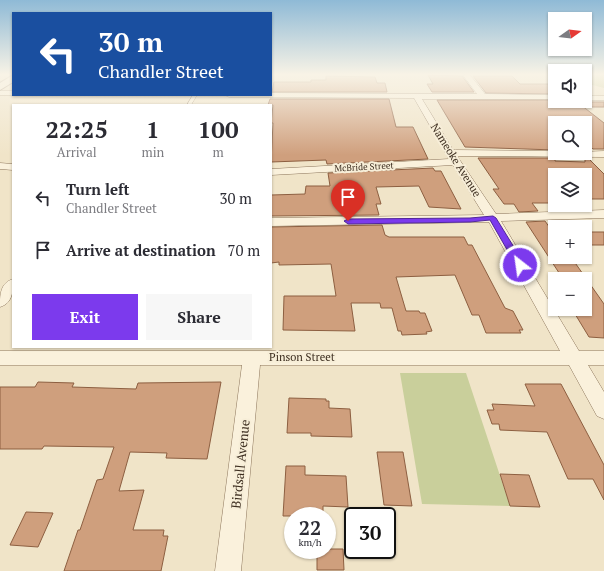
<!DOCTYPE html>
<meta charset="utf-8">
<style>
:root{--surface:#fff;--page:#f7f7f7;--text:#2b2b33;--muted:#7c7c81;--accent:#7c3aed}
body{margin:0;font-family:"PT Serif",serif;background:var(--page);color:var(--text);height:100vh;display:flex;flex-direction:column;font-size:15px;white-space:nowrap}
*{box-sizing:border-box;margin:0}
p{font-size:13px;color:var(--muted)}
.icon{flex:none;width:22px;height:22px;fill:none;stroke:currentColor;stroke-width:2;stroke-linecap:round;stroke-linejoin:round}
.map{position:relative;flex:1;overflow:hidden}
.sheet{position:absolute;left:12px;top:104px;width:260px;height:244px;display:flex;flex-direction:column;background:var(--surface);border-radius:0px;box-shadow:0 1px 3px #0004}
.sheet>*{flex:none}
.banner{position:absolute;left:12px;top:12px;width:260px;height:84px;border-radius:0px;box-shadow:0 1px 3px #0004;background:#1a4fa0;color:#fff;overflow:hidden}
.needle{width:26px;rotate:76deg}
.controls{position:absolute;left:548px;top:12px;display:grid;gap:8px}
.controls a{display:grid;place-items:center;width:44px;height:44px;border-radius:0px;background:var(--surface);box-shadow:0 1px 3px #0004;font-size:20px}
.speed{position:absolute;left:284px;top:507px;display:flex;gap:8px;font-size:20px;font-weight:700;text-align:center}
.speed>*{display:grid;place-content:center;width:52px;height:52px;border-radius:50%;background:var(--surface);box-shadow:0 1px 3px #0004;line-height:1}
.speed small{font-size:10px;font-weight:400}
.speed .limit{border:2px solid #111;border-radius:6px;background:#fff;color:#111}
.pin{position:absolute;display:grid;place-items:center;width:34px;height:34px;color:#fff;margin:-41px -17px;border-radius:50% 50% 50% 0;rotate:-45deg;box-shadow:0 0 4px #0007}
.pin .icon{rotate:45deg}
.me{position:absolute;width:44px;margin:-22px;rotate:330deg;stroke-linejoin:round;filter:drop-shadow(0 0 3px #0008)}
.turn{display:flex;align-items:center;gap:14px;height:84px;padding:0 20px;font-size:18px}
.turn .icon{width:52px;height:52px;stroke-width:2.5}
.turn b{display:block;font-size:28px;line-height:34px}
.eta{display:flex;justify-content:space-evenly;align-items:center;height:68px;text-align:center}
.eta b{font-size:24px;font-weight:800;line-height:28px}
.action{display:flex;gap:8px;margin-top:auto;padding:8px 20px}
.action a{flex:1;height:46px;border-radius:0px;background:var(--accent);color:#fff;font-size:16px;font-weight:800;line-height:46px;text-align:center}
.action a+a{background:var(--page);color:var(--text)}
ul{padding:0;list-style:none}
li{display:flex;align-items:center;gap:12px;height:52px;padding:0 20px}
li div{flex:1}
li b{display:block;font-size:15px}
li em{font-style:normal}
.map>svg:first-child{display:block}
.green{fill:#c9cf9b}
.building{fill:#cf9f7d;stroke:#8d5f41}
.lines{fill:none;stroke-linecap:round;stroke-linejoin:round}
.service-casing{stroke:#8d765c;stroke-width:1}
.minor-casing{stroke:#8d765c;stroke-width:1}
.tertiary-casing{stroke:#8d765c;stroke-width:2}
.service{fill:#faf1dc;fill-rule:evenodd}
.minor{fill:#faf1dc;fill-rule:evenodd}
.tertiary{fill:#faf1dc;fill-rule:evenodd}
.route{fill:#7c3aed;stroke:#51269a}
.labels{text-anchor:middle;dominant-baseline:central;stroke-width:4;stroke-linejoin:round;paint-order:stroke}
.far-street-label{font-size:9px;fill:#3d2e20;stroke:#f7eed8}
.street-label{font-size:11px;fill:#3d2e20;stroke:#f7eed8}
.near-street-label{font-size:13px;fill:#3d2e20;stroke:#f7eed8}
</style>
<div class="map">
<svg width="604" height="571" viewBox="0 0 604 571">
<rect width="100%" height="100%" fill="#f0e4c8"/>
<!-- green -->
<path class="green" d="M585 75H604V88L585 83Z
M400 373H466L510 506 422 504Z"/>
<!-- building -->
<path class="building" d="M428 75 462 76 474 92H432L427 84H433Z
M326 76 375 77 377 83H385L387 92H272L274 82H311V80H326Z
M473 76H512L520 84H555V94L486 93Z
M270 99H389L396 127H413L428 159 327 164 326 160 271 162 273 123H271L273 105H268Z
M437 100H555V104L581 105 604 123V149H593L585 142V123H563L555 116V150L465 147Z
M585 102H604V107H585Z
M478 158H555V161L585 162V158H588L604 174V199H585V175H555V203H532L538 211 519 212 514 204H504L493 189H499Z
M433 168 435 171H441L461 209 429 207 419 186 376 187 381 204H376L379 215 271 216V195L305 194 306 186H330L328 173Z
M545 221 555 235V257H571L604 304V338L589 337 572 309H588L585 305V279H563L526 222Z
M382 225 385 235 389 237H464L468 245H472L505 308 513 311 523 330H519L521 333H486L479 315H472L455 275 396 277 406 311H419L420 313H425L432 331 426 332 427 334 402 335 401 331H398L392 308H381L380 303H351L355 331 283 330 284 296H336L331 264 279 265V262L271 263V227Z
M585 232H604V245H585Z
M38 382 74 383 72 387 136 389 138 383 221 382 207 459 166 458 167 453 130 452 119 491 144 490 133 530H164L163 536H168L161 571H64L78 530H80L97 480 103 479 114 447 44 446 42 449H0V387H35Z
M525 384H561L604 465V500L593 479H568L547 432 500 430 499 424H492L487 410H494L492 404 535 406Z
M289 398 326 399V401H329V408L350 409 352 437 311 436V433H287Z
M377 452H403L412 506 384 505Z
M286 466H305V475L346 476 348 507 323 506V516H283Z
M500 474 529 475 540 507 510 506Z
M26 512 53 513 38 547 10 545Z
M327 549H343L344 570H317V550Z"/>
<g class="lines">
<defs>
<path id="service" d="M193 95H197L191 105H187Z"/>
<path id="minor" d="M463 75H470L485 94 555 95V99H422L453 150 555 151V153L604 151V157L457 156 496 214 604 210V218L501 221 579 351H604V365H588L604 392V419L597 416 569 365H260L241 571H215L242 365H0V351H560L489 222 271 226V218L484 215 453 165 271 175V169L449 159 414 98 229 97 225 95H271V93L477 94Z
M0 91H13L14 95H0Z
M585 96H604V100H585Z
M0 163 13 164V170L0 169Z
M13 279C13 291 13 303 0 307 0 295 0 283 13 279Z"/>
<path id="tertiary" d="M13 75V82L0 90V83Z"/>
</defs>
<!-- service casing -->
<use href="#service" class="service-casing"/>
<!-- minor casing -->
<use href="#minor" class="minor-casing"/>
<!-- tertiary casing -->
<use href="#tertiary" class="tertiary-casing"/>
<!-- service -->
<use href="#service" class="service"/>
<!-- minor -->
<use href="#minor" class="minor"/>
<!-- tertiary -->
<use href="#tertiary" class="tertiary"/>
</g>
<!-- sky -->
<linearGradient id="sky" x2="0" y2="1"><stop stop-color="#8fbad6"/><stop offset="0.48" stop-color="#f8f3e6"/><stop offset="1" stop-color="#f8f3e6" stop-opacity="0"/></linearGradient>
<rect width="604" height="155" fill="url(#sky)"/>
<!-- route -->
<path class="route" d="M493 216 496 218 525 265 524 267H517L490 220 470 222 348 224 344 221 348 219 470 218Z"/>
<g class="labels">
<!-- far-street labels -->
<g class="far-street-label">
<text transform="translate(364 167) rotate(-3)">McBride Street</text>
</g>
<!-- street labels -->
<g class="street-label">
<text transform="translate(456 160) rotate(58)">Nameoke Avenue</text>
<text x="302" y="357">Pinson Street</text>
</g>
<!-- near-street labels -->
<g class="near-street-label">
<text transform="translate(240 464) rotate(-84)">Birdsall Avenue</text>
</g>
</g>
</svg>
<div class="controls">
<a><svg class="needle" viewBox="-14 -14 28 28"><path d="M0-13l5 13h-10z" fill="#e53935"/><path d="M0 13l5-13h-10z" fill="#7c7c81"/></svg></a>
<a><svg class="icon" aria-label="sound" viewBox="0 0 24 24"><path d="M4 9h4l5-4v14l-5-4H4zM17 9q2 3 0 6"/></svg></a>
<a><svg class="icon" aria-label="search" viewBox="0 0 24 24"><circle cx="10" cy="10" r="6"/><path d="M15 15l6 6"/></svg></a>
<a><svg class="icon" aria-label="layers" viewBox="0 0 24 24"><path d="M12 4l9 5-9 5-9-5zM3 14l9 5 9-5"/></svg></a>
<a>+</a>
<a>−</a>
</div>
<div class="speed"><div>22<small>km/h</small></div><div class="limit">30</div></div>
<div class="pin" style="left:348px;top:221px;background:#d93025"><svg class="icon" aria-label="arrive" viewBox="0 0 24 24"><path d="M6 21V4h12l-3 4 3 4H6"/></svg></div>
<svg class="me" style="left:520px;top:265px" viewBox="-20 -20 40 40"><circle r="17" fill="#7c3aed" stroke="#fff" stroke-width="3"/><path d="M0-11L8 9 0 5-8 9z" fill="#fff"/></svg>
<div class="banner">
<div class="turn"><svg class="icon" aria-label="left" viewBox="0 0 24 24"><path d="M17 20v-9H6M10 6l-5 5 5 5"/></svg><div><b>30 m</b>Chandler Street</div></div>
</div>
<section class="sheet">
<div class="eta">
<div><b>22:25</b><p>Arrival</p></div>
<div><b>1</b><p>min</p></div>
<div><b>100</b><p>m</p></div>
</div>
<ul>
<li><svg class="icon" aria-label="left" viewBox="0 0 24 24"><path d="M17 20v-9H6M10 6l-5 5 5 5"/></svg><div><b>Turn left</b><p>Chandler Street</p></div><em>30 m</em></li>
<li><svg class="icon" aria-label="arrive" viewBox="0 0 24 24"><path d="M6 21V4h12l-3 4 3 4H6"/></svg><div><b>Arrive at destination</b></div><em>70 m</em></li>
</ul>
<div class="action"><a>Exit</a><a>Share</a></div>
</section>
</div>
